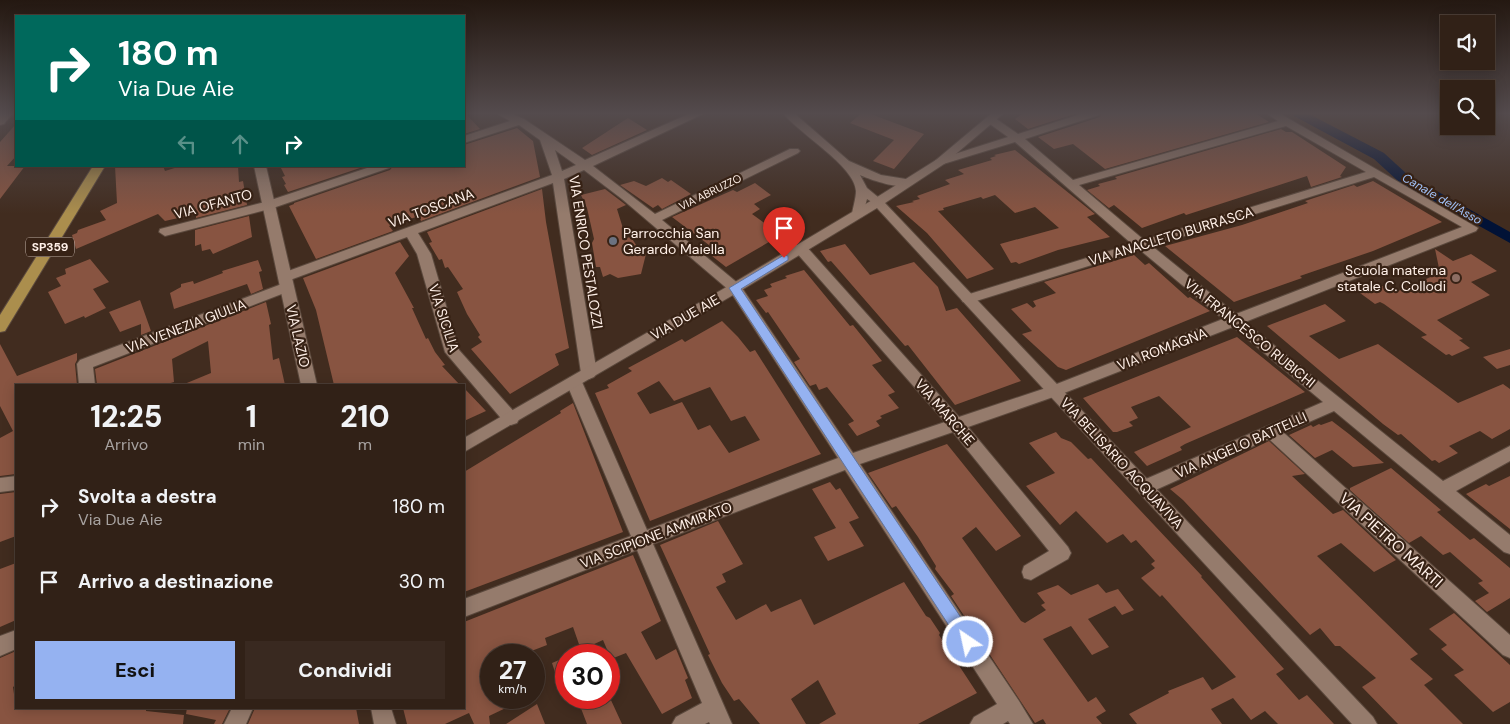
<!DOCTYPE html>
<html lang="it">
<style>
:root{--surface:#312117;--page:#392920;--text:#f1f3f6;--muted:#a8a3a1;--line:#4c3e36;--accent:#95b2f1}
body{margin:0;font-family:"DM Sans",sans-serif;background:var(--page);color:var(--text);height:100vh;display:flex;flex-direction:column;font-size:19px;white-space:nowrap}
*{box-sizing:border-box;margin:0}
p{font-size:16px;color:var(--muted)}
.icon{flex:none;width:28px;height:28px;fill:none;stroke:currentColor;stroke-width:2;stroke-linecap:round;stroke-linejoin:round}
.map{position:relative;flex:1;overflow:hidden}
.panel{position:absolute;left:15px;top:384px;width:450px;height:325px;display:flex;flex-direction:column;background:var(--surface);border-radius:0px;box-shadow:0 2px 12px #0003,0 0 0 1px var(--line)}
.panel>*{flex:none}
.banner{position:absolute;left:15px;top:15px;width:450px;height:152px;border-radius:0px;box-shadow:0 2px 12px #0003,0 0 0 1px var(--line);background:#00695c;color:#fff;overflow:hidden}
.buttons{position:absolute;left:1440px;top:15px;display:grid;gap:10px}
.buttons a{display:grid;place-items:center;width:55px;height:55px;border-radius:0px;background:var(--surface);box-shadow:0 2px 12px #0003,0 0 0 1px var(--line);font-size:25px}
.speed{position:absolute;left:480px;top:644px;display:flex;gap:10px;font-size:25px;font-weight:700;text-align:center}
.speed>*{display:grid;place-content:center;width:65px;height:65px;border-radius:50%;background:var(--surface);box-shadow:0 2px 12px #0003,0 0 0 1px var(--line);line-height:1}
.speed small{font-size:12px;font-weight:400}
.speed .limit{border:8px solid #d22;background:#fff;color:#111}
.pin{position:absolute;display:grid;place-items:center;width:42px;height:42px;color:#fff;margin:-51px -21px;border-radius:50% 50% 50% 0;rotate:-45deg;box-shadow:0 0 5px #0007}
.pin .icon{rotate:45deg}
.me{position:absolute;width:55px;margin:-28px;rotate:326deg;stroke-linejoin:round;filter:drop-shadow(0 0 4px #0008)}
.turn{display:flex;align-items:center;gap:18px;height:105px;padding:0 20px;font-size:22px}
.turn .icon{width:65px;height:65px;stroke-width:2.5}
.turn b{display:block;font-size:35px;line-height:42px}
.lanes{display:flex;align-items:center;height:48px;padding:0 20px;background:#0003;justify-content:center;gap:25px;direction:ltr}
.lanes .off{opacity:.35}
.eta{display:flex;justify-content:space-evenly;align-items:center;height:85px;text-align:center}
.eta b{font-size:30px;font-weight:800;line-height:35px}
.button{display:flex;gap:10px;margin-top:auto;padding:10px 20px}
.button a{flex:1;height:58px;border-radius:0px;background:var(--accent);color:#111;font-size:20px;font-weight:800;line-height:58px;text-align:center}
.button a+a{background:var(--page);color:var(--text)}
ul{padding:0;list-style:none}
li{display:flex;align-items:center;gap:15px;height:75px;padding:0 20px}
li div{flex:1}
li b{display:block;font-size:19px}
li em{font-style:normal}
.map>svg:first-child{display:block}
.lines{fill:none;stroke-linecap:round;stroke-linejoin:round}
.canal{fill:#011236;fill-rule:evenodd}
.building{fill:#885441;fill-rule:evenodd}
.street-casing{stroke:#5b493d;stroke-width:2}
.secondary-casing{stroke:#5b493d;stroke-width:2}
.primary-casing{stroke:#5b493d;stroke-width:2}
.street{fill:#957b6c;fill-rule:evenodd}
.secondary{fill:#957b6c;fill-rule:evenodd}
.primary{fill:#ab8e4d;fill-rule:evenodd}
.route{fill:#95b2f1;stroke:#61749d}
.worship-dot{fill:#6b7280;stroke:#372215;stroke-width:2}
.education-dot{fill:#8d6e63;stroke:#372215;stroke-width:2}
.labels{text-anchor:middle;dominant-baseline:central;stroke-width:4.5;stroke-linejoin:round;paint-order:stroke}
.far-street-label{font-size:11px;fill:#fff0e8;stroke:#372215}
.far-water-label{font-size:12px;font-style:italic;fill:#a1c1f7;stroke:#372215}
.shield{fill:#372215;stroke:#c3b2a9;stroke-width:1}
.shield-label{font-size:12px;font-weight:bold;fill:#fff0e8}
.street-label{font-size:14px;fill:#fff0e8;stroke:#372215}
.poi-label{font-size:14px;fill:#fff0e8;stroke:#372215;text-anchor:start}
.near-street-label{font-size:16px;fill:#fff0e8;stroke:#372215}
</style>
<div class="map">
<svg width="1510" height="724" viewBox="0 0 1510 724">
<rect width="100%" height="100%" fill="#412c1f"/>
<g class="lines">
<!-- canal -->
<path class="canal" d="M1292 113H1307L1384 153 1408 175 1510 232V243L1398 181 1374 159 1294 116Z"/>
</g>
<!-- building -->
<path class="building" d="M464 113H465L480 129 464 134Z
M862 113H868L924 134 894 169 873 161 894 140 850 123Z
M1024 113H1078L1028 129 1015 119Z
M1102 113H1255L1269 122 1105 169 1073 144 1054 149 1038 137 1100 117Z
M628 118 647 130 592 155 582 148Z
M16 124V156L7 166H25L0 199V142Z
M517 128 533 141 540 177 421 221 419 216 389 226 393 231 316 259 289 206 294 204V203L390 170 393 166H464V145Z
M1281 129 1286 132H1292L1346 167 1340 176 1342 177 1311 187 1307 176 1186 215 1184 213 1142 228 1114 205 1109 208 1087 190 1100 186 1098 184 1117 179 1115 177Z
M1015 150 1095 214 1087 217 1110 237 1058 250 1019 264 1016 262 1011 263 1000 244 1059 228 1035 207 1015 213 995 195 983 199 981 197 943 208 944 210 938 211 994 269 967 279 927 233 896 206 914 202 912 201 920 199 917 196 950 184 945 180 964 174 958 170 992 160 990 158 996 156 994 155Z
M115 166H163L165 171 181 166H238L239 182 243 181 247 205 196 218V214L165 221 158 214 76 249 72 235 77 233 78 230 106 220 100 211 117 203Z
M280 166H366L288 192 284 185 286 184 282 177 285 176Z
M662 178 668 182 671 180 691 194 662 209 658 205 653 208 620 185 634 181 646 186Z
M1373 181 1442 222 1373 251 1300 276 1302 278 1234 302 1165 246 1242 225 1308 203 1305 201 1314 198 1354 185 1357 187Z
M755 183 771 195 754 204 760 209 752 214 781 235 726 267 703 249 709 245 672 217 733 190 737 192Z
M542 189 546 222 569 348 555 354 559 365 510 394 471 349 482 342 478 337 480 335 467 314 457 292 463 289 448 267 445 268 442 259 439 260 429 243 432 242 427 232Z
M605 189 626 205 617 209 626 238 631 237 636 245 641 247 642 250H647L641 274 618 278 610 274 603 277 600 267H596L592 243 594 239 587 208 581 195Z
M249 216 252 237 213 254 210 249 202 251 201 244 195 246V230Z
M400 242 409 256 395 273 414 308H412L426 339 428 338 435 352 445 365 442 366 460 385H334L316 310 303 278Z
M845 244 870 275 914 262 938 287 946 311 957 308 1021 381 955 405 908 345 905 346 845 277 831 261 828 262 820 251Z
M1435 249 1453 261 1471 254 1497 271 1471 282 1490 295 1437 320 1463 339 1459 340 1470 348 1452 356 1449 354 1446 355 1421 337 1427 335 1384 304 1380 302 1375 304 1360 293 1376 285 1379 287 1383 286 1396 292 1440 273Z
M1134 255 1145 265 1149 263 1188 298 1190 297 1210 311 1066 370 1058 367 1022 334 1032 331 1011 309 1027 303 1033 308 1036 306 1033 301 1056 293 1044 282Z
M90 259 109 282 93 289 106 308 85 318 84 316 65 324 48 292 61 286 56 278 66 274 65 269Z
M258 260 262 271 259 272 263 289 251 294 247 284 174 309 170 293 181 287V284L193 281 194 284 223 273 222 271Z
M804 270 850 326 853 325 882 361 872 365 895 392 888 395 899 408 880 416 882 418 876 421 880 426 857 436 848 424 854 421 827 387 819 390 816 384 810 386 794 362 800 359 768 312 766 313 756 300 768 296 764 290 772 287 770 284 787 278 785 276Z
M140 300 151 331 141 335V324L120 332 109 312Z
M266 302 271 324 269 325 273 360 279 358 285 385H182L211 373 208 341 172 359 174 382 164 385H97L95 369Z
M1325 304 1346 321 1309 336 1339 359 1378 344 1458 403 1503 384 1510 389V429L1492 439 1480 431 1449 446 1458 453 1439 463 1435 460 1432 461 1401 434 1398 435 1383 424 1267 326Z
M722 321 738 337 750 352 755 350 821 454 650 521 595 393 609 388 607 385 632 371 628 368 682 339 685 342ZM659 381 674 401 710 387 731 421 745 416 760 440 729 453 710 425 698 430 682 402 650 414 637 393Z
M1237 337 1305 392 1185 444 1180 447 1182 450 1147 466 1134 452 1191 427 1159 396 1131 407 1138 418 1129 422 1133 426 1117 432H1113L1083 398Z
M0 344 17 376 77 353V360L75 364 77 385H16V474L0 476V438L13 431 0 406Z
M1510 349V365L1497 369 1483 357Z
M464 388 486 411 464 421Z
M573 403 623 532 464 592V472L561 413 560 411Z
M1332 421 1349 434 1384 463 1353 467 1332 450 1315 458 1289 435 1311 425 1313 427 1319 424 1321 425Z
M1056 432 1061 438 1071 442 1088 459 1091 458 1202 576 1201 577 1284 669 1276 674 1299 700 1307 695 1334 724H1278L1265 711 1251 720 1233 698 1211 709 1222 724H1137L1129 714 1169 693 1168 691 1203 677 1212 690 1236 677 1162 595 1160 597 1141 578 1155 568 1151 564 1155 561 1136 540 1131 543 1123 534 1107 543 1076 511 1060 525 1026 486 1055 473 1029 443Z
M1269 441 1305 474 1292 476 1333 514 1343 510 1396 560 1374 572 1341 543 1317 556 1418 654 1410 659 1433 679 1424 685 1463 724H1398L1362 687 1376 678 1340 646H1335L1320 628 1310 635 1183 500 1170 489Z
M947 444 1021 536 996 551 976 527 962 538 1021 621 1025 623 1046 610 1041 605 1045 603 1037 593 1058 585 1071 595 1098 584 1106 593 1118 589 1134 610 1122 615 1115 606 1088 619 1109 647 1092 655 1071 626 1043 639 1088 702 1096 697 1106 711 1096 717 1102 724H1046L1043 719 1035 723 951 596 954 594 935 569 936 566 918 537 896 506 892 508 868 473Z
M1391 468 1441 510 1437 512 1470 540 1474 538 1510 568V598L1487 612 1475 601 1489 593 1478 583 1483 581 1450 552 1443 555 1421 536 1409 543 1350 490V488Z
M1510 476V529L1466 494 1486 484 1489 486Z
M830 482 836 490 840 488 859 518 849 522 864 546 828 561 814 537 836 528 812 489Z
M16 492V536L0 542V494Z
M718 521 743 564 722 574 726 582 716 587 736 620 766 604 771 612 801 599 814 625 904 582 926 616 930 618 940 633 939 635 977 693 918 724H819L836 714 818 680 791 699 806 724H760L739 699 734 701 722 683 708 655 710 654 660 545Z
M633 555 661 621 641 632 656 660 676 649 688 678 685 680 692 698 662 714 626 653 611 659 603 640 581 650 573 627 545 638 547 645 521 655H491V698H527L489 716 490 724H474L469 713 445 724H407L403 708H464V622Z
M16 563V620L0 627V569Z
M1454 613 1510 665V702L1493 712 1454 675 1464 670 1441 649 1447 645 1429 629Z
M16 651V685L13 687 16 708H146V711L184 715 183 724H0V658Z
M566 657V700H564L552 663Z
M577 698H610L622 724H587Z
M537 704 545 724H506Z
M187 708H230L222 724H214L216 720 186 714Z
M255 708H356L359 724H248Z"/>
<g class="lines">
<defs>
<path id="street" d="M2 113H13L4 124 0 125V115Z
M496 113H510L524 119 585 160 691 113H705L593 166 655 214 790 149H798L800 151 798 153 662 220 740 285 853 453 945 422 795 251 793 248 795 245H805L959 417 1049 387 1223 319 1140 250 973 302H963L961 299 963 296 1132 244 1015 142 940 165 936 164 934 162 936 160 1008 137 987 122 986 120 987 118H995L1018 134 1084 113H1100L1099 115 1025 139 1073 180 1278 121 1266 113H1279L1478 228 1476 231 1245 322 1443 481 1510 446V461L1456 491 1510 535V554L1504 552 1334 411 1284 433 1510 635V658L1503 655 1269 439 1151 492 1145 494 1139 492 1136 487 1139 482 1323 402 1233 327 1059 395 968 427 1068 547 1071 553 1068 559 1031 580 1024 578 1022 572 1024 566 1049 551 953 432 860 464 1019 701 1033 724H1010L1008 721 1003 724H970L974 717 997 704 845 470 653 544 732 724H710L709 722 705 724H672L676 717 702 703 637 550 464 617V599L631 536 566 382 569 378 574 376 579 378 582 382 647 530 838 458 730 291 622 199 584 170 564 179 597 373 594 377 589 379 584 377 581 373 553 183 418 233 431 254 459 350 517 415 519 419 517 423 511 425 505 423 445 352 417 254 407 237 290 280H280L278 277 280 274 552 175 540 140 519 125 464 143V136L510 121ZM1286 126 1366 172 1144 240 1079 185ZM555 150 576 165 562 171ZM1374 177 1462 227 1236 314 1152 246Z
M783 113H794L849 161 881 175 912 180 914 183C905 192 871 180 860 175L867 188 884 202 878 206 867 199 862 217H854L852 214C853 207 856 198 856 191 855 166 798 133 783 113Z
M373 166H391L389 168 273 208 165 236 159 232 160 229 265 202Z
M287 282 292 284 294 287 292 290 93 367 95 385H79L77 364 80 360Z
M16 476V490L0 492V478Z
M232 708H253L246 724H224Z"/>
<path id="secondary" d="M992 113H1004L944 164 885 203 1373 717 1377 724H1352L877 208 740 291 464 452V438L730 285 874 199 936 160Z
M254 166H266L317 385H301Z
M16 630V649L0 656V636Z
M371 708H391L396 724H374Z"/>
<path id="primary" d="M93 166H105L5 331 0 332V315Z"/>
</defs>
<!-- street casing -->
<use href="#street" class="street-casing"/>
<!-- secondary casing -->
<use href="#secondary" class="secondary-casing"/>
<!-- primary casing -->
<use href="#primary" class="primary-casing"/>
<!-- street -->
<use href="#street" class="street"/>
<!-- secondary -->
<use href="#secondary" class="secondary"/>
<!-- primary -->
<use href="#primary" class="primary"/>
</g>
<!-- sky -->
<linearGradient id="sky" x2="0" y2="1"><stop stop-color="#241811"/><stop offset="0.53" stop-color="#544b4d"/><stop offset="1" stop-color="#544b4d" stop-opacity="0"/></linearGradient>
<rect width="1510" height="214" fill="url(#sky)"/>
<!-- route -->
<path class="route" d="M784 255 788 256V260L741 289 974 637 976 642 974 647 968 649 963 647 729 288Z"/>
<!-- markers -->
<circle class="worship-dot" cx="613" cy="241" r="5"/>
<circle class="education-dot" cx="1456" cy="278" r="5"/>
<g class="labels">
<!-- far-street labels -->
<g class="far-street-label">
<text transform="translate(710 192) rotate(-26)">VIA ABRUZZO</text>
</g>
<!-- far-water labels -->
<g class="far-water-label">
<text transform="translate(1442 199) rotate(30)">Canale dell'Asso</text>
</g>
<!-- shield labels -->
<rect class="shield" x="26" y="237.5" width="48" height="19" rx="4"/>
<g class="shield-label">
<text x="50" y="247">SP359</text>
</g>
<!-- street labels -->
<g class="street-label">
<text transform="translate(213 204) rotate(-15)">VIA OFANTO</text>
<text transform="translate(431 208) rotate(-20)">VIA TOSCANA</text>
<text transform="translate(1171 236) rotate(-17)">VIA ANACLETO BURRASCA</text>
<text transform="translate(586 252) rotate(81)">VIA ENRICO PESTALOZZI</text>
<text transform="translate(685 317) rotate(-30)">VIA DUE AIE</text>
<text transform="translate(444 318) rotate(72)">VIA SICILIA</text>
<text transform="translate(186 326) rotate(-21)">VIA VENEZIA GIULIA</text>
<text transform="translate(1250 333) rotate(39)">VIA FRANCESCO RUBICHI</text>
<text transform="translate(298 336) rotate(77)">VIA LAZIO</text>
<text transform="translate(1162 349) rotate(-21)">VIA ROMAGNA</text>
<text transform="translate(945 412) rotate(49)">VIA MARCHE</text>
<text transform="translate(1241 445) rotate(-24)">VIA ANGELO BATTELLI</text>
<text transform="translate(1122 463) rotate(47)">VIA BELISARIO ACQUAVIVA</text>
<text transform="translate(656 535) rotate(-21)">VIA SCIPIONE AMMIRATO</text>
</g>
<!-- poi labels -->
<g class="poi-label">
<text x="623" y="233">Parrocchia San<tspan x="623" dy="16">Gerardo Maiella</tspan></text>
<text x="1446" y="270" text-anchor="end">Scuola materna<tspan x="1446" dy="16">statale C. Collodi</tspan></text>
</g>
<!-- near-street labels -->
<g class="near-street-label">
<text transform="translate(1391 540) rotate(42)">VIA PIETRO MARTI</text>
</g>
</g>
</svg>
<div class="buttons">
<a><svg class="icon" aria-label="sound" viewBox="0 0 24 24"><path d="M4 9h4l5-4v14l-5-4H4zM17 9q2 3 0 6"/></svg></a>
<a><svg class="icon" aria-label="search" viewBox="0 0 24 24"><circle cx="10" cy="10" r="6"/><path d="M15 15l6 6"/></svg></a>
</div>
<div class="speed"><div>27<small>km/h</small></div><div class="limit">30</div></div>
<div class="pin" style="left:784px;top:258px;background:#d93025"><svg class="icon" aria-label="arrive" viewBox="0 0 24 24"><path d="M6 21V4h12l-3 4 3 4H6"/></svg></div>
<svg class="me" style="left:968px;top:642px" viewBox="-20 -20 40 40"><circle r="17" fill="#95b2f1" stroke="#fff" stroke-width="3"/><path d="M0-11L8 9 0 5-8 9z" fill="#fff"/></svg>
<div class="banner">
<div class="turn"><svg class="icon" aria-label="right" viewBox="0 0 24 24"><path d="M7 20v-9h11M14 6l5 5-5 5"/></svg><div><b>180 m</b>Via Due Aie</div></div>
<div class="lanes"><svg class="icon off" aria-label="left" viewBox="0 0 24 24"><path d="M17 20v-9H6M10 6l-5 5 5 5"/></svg><svg class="icon off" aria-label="ahead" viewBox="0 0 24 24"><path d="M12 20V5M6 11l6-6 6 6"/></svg><svg class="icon" aria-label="right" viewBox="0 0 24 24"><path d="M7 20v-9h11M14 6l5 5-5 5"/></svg></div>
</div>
<section class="panel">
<div class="eta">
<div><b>12:25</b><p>Arrivo</p></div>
<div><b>1</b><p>min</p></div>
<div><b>210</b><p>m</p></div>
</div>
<ul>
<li><svg class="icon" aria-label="right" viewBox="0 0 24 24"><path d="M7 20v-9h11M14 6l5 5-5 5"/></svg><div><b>Svolta a destra</b><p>Via Due Aie</p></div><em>180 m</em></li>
<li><svg class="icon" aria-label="arrive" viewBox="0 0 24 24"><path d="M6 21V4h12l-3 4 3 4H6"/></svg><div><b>Arrivo a destinazione</b></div><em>30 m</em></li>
</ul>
<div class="button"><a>Esci</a><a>Condividi</a></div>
</section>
</div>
